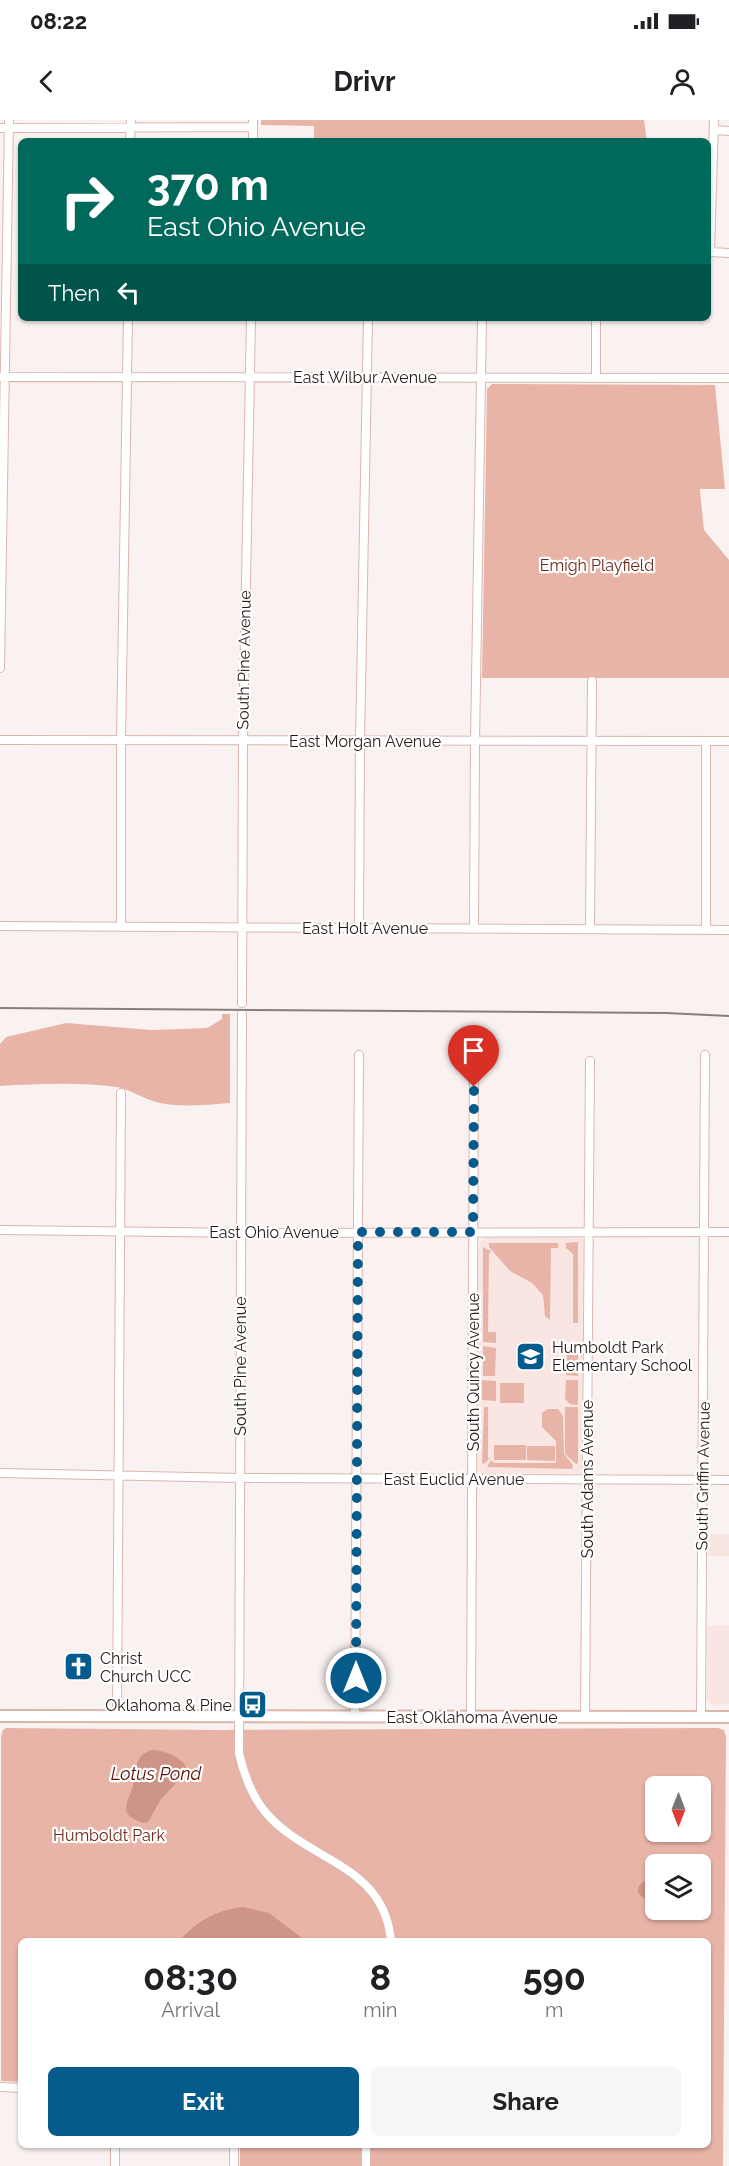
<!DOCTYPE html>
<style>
:root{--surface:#fff;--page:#f6f6f6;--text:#202124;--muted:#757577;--accent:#065b8d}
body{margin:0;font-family:Raleway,sans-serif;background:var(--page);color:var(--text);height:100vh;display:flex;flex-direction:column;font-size:22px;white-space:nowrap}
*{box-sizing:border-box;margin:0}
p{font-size:20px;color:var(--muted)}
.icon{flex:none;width:33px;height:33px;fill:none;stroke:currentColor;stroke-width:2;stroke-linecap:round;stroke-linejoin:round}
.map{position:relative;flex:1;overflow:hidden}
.details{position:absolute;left:18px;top:1818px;width:693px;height:210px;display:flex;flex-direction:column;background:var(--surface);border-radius:9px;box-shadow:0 2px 4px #0004}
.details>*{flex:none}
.guide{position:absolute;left:18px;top:18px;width:693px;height:183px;border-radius:9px;box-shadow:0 2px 4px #0004;background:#00695c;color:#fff;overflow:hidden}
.needle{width:39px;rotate:180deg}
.controls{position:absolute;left:645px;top:1656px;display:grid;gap:12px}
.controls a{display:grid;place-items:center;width:66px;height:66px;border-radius:9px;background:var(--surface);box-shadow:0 2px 4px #0004;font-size:30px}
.pin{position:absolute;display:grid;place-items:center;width:51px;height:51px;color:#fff;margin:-62px -26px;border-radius:50% 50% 50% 0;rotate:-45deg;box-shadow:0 0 6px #0007}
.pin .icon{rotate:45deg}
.me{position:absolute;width:66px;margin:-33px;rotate:0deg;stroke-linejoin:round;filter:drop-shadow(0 0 4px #0008)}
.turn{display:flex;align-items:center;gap:21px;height:126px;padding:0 30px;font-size:27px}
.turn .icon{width:78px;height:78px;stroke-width:2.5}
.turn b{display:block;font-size:42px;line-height:51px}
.then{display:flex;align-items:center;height:57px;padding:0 30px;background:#0003;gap:12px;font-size:22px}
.eta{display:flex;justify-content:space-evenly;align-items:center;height:102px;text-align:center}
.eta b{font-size:36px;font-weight:700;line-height:42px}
.primary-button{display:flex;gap:12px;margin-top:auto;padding:12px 30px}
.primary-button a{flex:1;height:69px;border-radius:9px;background:var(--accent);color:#fff;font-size:24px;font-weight:700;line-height:69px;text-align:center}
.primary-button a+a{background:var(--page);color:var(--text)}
.status{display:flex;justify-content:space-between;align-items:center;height:42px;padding:0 30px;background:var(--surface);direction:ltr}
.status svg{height:16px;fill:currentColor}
header{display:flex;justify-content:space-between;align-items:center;height:78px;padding:0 30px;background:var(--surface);font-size:27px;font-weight:700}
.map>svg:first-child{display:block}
.built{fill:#f9e6e2}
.green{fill:#e8b4a8;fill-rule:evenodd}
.water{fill:#ce9487}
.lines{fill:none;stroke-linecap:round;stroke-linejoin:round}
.minor-casing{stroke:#dbb6ae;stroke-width:10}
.secondary-casing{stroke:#dbb6ae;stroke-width:14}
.minor{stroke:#fff;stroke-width:8}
.secondary{stroke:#fff;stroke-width:10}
.rail{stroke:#897e7c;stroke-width:2}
.route{stroke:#065b8d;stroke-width:10;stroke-dasharray:0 18}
.labels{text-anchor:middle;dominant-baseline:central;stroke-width:4.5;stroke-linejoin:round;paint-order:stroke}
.street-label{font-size:16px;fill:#271a17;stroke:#fff}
.park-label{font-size:16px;fill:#6d2819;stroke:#fff}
.poi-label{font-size:16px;fill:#271a17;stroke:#fff;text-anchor:start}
.water-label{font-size:18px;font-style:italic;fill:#561103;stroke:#fff}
</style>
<div class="status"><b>08:22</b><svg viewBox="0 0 49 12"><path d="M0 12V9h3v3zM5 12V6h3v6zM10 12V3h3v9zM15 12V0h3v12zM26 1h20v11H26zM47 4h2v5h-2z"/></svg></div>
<header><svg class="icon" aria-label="back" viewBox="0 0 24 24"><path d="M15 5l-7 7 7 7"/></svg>Drivr<svg class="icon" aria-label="person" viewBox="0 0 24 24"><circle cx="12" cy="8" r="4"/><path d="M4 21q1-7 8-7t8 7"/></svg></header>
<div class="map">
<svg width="729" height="2046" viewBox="0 0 729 2046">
<rect width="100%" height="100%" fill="#faf2f1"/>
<!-- built -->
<path class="built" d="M483 1118H581L583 1121 582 1349 581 1353 483 1354 478 1350 479 1124Z
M707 1414H729V1436H707Z
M729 1505V1584L713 1586 707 1580V1506Z"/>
<!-- green -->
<path class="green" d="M261 0H644L647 21H314V6L261 5Z
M492 264 715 265 725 369H700V371L704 410 729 440V558H482L487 269Z
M222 894H230V983C206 985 179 988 156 982 142 978 131 970 117 967 79 962 38 964 0 966V924L6 917 66 903 151 910 207 908 222 899Z
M578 1122V1203H573V1134L566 1128V1123Z
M489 1123H558V1128H551L550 1200 545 1196 543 1175 532 1163 510 1151 489 1127Z
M483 1127 491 1131 489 1134 488 1212H496V1223L483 1222Z
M483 1226 496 1228 495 1256H483Z
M567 1227H578V1256L566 1255Z
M482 1260 496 1261V1281L482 1280Z
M566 1260H578V1285L570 1284 565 1279Z
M500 1263H524V1283H500Z
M484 1287H488V1337L489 1339 484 1344 482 1343Z
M565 1287H578V1343L576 1344 565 1334Z
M547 1289H558L563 1296 564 1334 573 1345 572 1349 487 1347 491 1340 494 1343H556V1321L542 1307V1293Z
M494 1325H526V1340H494Z
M527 1326H555V1341L527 1340Z
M6 1608 222 1610 718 1608 724 1610 726 1616 723 2046H240V2025H708V1821H21V1962L1 1961V1617L3 1610ZM656 1666H700V1712H656ZM656 1744H700V1790H656Z"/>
<!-- water -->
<path class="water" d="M152 1630C163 1630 182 1637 186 1647L175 1664 161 1679 148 1702 143 1703C138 1701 130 1698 127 1693 124 1685 130 1676 132 1669 137 1654 132 1635 152 1630Z
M638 1770a9 9 0 1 1 18 0a9 9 0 1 1-18 0Z
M243 1787 269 1793 306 1821H179C199 1800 214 1791 243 1787Z"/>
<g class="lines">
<defs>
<path id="minor" d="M714 0 710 132 729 133
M0 8 253 7
M714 10 729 11
M130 21 131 0
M253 21V0
M596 198V258
M0 257 729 258
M0 548 9 0
M0 620 729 621
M706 621V810
M0 806 729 810
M121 807V620L128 198
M359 808 360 621 368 198
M474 809 475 621 482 198
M590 809 592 561
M242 883 243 620 251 198
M242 894 239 1633C244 1655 252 1677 267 1694 309 1742 384 1744 391 1821
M0 1110 252 1113 729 1112
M0 1353 240 1358 729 1360
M117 1597 121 973
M355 1597 359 935
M471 1597 474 944
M585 1597 590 941
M701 1597 705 935
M0 1967 21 1968
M366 2025V2046
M115 2046V2025
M234 2046V2025"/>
<path id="secondary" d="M0 1596 729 1597"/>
</defs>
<!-- minor casing -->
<use href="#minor" class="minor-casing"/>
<!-- secondary casing -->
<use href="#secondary" class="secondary-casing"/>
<!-- minor -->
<use href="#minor" class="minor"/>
<!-- secondary -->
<use href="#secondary" class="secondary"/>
<!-- rail -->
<path class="rail" d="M0 888 666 893 729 896"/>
</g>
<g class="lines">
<!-- route -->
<path class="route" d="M356 1558 358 1112H473L474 967"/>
</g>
<!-- icons -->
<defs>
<symbol id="school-square" viewBox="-11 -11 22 22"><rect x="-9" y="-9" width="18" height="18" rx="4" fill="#065b8d" stroke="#fff"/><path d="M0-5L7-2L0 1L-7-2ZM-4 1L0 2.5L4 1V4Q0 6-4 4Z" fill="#fff"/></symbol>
<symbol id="church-square" viewBox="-11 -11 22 22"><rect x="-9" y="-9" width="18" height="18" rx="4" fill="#065b8d" stroke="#fff"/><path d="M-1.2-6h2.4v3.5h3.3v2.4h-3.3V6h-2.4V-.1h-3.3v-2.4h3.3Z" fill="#fff"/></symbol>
<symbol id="bus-square" viewBox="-11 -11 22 22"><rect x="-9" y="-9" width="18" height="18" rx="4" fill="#065b8d" stroke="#fff"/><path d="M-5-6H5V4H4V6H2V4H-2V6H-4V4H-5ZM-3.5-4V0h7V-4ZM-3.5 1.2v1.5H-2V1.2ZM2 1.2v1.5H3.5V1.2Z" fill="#fff"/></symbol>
</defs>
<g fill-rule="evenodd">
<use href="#school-square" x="514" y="1220" width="33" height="33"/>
<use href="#church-square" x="62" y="1530" width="33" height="33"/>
<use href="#bus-square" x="236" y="1568" width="33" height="33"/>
</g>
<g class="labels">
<!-- street labels -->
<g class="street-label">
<text x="365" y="257">East Wilbur Avenue</text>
<text transform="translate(244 540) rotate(-89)">South Pine Avenue</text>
<text x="365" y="621">East Morgan Avenue</text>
<text x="365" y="808">East Holt Avenue</text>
<text x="274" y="1112">East Ohio Avenue</text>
<text transform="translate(240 1246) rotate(-90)">South Pine Avenue</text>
<text transform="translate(473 1252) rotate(-90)">South Quincy Avenue</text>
<text transform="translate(703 1356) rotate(-89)">South Griffin Avenue</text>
<text x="454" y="1359">East Euclid Avenue</text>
<text transform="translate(587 1359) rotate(-90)">South Adams Avenue</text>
<text x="472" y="1597">East Oklahoma Avenue</text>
</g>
<!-- park labels -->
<g class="park-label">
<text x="597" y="445">Emigh Playfield</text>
<text x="109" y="1715">Humboldt Park</text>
</g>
<!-- poi labels -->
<g class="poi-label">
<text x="552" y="1227">Humboldt Park<tspan x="552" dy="18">Elementary School</tspan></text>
<text x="100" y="1538">Christ<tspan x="100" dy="18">Church UCC</tspan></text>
<text x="232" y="1585" text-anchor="end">Oklahoma &amp; Pine</text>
</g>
<!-- water labels -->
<g class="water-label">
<text x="156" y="1653">Lotus Pond</text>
</g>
</g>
</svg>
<div class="controls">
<a><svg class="needle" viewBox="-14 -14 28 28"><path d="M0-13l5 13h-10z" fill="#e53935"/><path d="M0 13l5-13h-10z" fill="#757577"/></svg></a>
<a><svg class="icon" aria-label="layers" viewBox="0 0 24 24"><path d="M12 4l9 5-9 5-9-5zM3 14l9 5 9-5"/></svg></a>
</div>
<div class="pin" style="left:474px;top:967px;background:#d93025"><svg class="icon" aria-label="arrive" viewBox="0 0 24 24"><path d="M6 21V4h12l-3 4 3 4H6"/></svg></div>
<svg class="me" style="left:356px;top:1558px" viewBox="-20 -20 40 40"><circle r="17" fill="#065b8d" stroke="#fff" stroke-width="3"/><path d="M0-11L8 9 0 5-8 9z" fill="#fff"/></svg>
<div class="guide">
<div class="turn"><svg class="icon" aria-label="right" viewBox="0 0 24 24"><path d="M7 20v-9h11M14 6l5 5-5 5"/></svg><div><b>370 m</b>East Ohio Avenue</div></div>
<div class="then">Then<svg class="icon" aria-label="left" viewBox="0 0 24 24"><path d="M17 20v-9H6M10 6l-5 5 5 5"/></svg></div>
</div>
<section class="details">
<div class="eta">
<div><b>08:30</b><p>Arrival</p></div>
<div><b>8</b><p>min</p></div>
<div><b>590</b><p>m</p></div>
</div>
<div class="primary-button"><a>Exit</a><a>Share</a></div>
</section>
</div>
